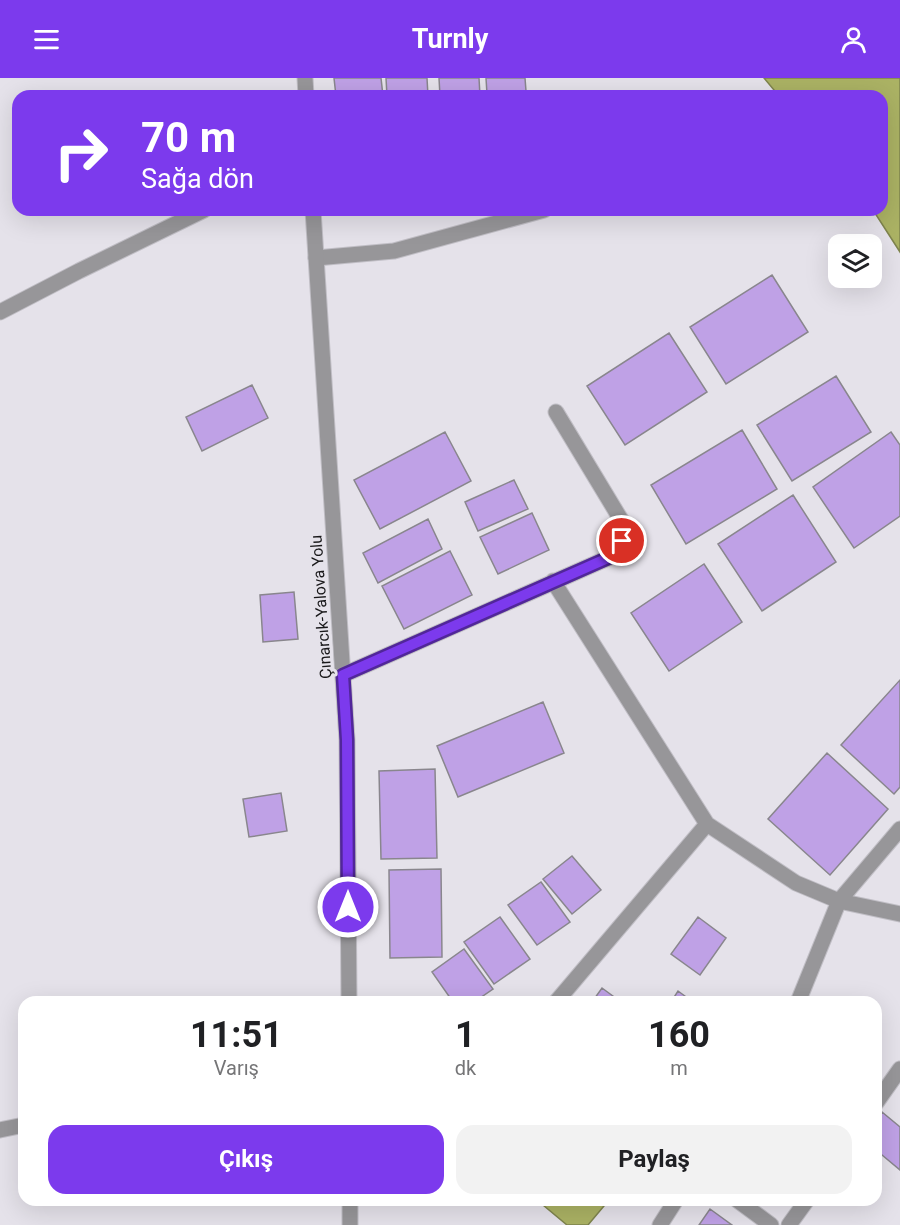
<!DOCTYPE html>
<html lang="tr">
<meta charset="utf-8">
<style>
:root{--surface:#fff;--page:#f2f2f2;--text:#202124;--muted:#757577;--accent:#7c3aed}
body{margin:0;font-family:Roboto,sans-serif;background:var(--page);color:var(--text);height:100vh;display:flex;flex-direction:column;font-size:22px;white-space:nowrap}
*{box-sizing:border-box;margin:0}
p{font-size:20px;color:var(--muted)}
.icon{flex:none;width:33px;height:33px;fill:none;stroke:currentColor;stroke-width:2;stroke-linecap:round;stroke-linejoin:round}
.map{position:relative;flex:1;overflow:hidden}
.panel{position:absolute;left:18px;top:918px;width:864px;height:210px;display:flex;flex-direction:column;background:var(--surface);border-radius:18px;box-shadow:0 6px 24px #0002}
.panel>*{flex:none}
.hud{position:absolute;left:12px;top:12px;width:876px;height:126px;border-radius:18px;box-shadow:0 6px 24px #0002;background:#7c3aed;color:#fff;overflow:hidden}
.tools{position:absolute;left:828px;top:156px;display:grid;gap:12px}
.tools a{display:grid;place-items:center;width:54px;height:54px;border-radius:12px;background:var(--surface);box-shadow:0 6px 24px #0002;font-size:30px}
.pin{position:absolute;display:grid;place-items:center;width:51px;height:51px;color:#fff;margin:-26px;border:3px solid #fff;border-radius:50%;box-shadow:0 2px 6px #0007}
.me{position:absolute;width:66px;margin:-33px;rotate:0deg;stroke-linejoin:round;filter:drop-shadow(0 0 4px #0008)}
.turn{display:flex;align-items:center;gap:21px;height:126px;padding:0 30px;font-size:27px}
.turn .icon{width:78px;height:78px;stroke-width:2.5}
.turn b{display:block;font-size:42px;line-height:51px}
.eta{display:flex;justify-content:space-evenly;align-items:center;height:102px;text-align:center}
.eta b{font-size:36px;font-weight:700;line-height:42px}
.cta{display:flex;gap:12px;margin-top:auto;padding:12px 30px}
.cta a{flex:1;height:69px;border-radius:18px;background:var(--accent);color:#fff;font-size:24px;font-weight:700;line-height:69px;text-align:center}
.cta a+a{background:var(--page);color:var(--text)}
header{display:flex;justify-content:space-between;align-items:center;height:78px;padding:0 30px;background:var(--accent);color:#fff;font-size:27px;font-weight:700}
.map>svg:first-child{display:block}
.water{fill:#abb264;stroke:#7f844e;stroke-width:1.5}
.building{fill:#bfa1e6;stroke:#89868d;stroke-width:1.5}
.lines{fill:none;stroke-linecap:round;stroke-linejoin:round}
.minor-casing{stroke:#c0bec5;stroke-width:17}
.tertiary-casing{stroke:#c0bec5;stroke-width:17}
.minor{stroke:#979699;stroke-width:15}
.tertiary{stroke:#979699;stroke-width:15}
.route-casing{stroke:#51269a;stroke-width:15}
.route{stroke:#7c3aed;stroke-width:10}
.labels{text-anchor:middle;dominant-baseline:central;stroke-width:6;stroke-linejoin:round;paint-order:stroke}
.street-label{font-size:16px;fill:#19181a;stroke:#e5e2ea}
</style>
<header><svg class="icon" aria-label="menu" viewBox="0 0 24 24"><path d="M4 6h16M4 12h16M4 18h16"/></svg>Turnly<svg class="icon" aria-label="person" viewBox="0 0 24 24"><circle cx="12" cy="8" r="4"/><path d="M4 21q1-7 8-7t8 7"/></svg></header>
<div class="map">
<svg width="900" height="1147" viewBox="0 0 900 1147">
<rect width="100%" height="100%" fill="#e5e2ea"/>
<!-- water -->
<path class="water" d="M764 0H900V174L873 132H882V18H779Z
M537 1122H609L588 1147H567Z"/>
<!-- building -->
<path class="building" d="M334 0H381L383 18H336Z
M386 0H427L428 18H387Z
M439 0H479L480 18H440Z
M486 0H525L526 13 487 16Z
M772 197 808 254 726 306 690 249Z
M669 255 707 314 625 367 587 308Z
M836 298 871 354 792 403 757 347Z
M252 307 268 340 202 373 186 339Z
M742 352 777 411 686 466 651 407Z
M445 354 471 403 380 451 354 402Z
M891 354 900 367V438L854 470 813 409Z
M514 402 528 431 478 453 465 424Z
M793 417 836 484 762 533 718 466Z
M532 435 549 472 498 496 480 459Z
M428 441 442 471 378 505 363 475Z
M450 473 472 517 404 551 382 508Z
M704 486 742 544 669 593 631 535Z
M294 514 298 561 263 564 260 517Z
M900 602V709L894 716 841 667Z
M543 624 564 675 458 719 437 668Z
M827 675 888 731 830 797 768 741Z
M435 691 437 780 381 781 379 693Z
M281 715 287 753 249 759 243 721Z
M572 778 601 812 572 836 543 801Z
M441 791 442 879 390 880 389 792Z
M541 804 570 844 537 867 508 827Z
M500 839 530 881 494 906 464 864Z
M698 839 726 860 700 897 671 876Z
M464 871 493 911 474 924H453L432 894Z
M602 910 621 924H592Z
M678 913 693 924H671Z
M882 1034 900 1049V1092L876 1072V1041Z
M710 1131 732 1147H699Z"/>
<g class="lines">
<defs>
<path id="minor" d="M316 180 394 173 544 132
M0 234 79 193 204 132
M553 503 707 746 796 805 839 823 900 836
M343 597 617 476 626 450 556 334
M556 924 707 746
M798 924 839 823 900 751
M876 1025 900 991
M0 1052 24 1047
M737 1122 771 1147
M660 1147 676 1122
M789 1147 807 1122"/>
<path id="tertiary" d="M305 0 306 18
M313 132 347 662 349 924
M350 1122V1147"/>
</defs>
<!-- minor casing -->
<use href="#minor" class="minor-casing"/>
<!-- tertiary casing -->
<use href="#tertiary" class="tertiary-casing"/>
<!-- minor -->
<use href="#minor" class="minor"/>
<!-- tertiary -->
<use href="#tertiary" class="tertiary"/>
</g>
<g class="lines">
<defs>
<path id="route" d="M348 829 347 662 343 597 617 476 622 463"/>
</defs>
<!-- route casing -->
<use href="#route" class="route-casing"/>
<!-- route -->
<use href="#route" class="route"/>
</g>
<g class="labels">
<!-- street labels -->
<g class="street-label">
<text transform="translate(321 529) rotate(-94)">Çınarcık-Yalova Yolu</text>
</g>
</g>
</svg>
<div class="tools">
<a><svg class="icon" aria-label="layers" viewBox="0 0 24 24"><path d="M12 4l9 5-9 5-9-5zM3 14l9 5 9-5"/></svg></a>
</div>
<div class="pin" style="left:622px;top:463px;background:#d93025"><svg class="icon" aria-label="arrive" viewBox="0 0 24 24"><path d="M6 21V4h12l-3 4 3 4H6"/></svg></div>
<svg class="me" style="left:348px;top:829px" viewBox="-20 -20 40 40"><circle r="17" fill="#7c3aed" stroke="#fff" stroke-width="3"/><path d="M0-11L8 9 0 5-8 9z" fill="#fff"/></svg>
<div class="hud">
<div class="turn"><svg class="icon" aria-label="right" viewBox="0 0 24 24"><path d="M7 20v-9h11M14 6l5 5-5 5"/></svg><div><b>70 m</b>Sağa dön</div></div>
</div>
<section class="panel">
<div class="eta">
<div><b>11:51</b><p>Varış</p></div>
<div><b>1</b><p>dk</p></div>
<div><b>160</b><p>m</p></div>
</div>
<div class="cta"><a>Çıkış</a><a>Paylaş</a></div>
</section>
</div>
